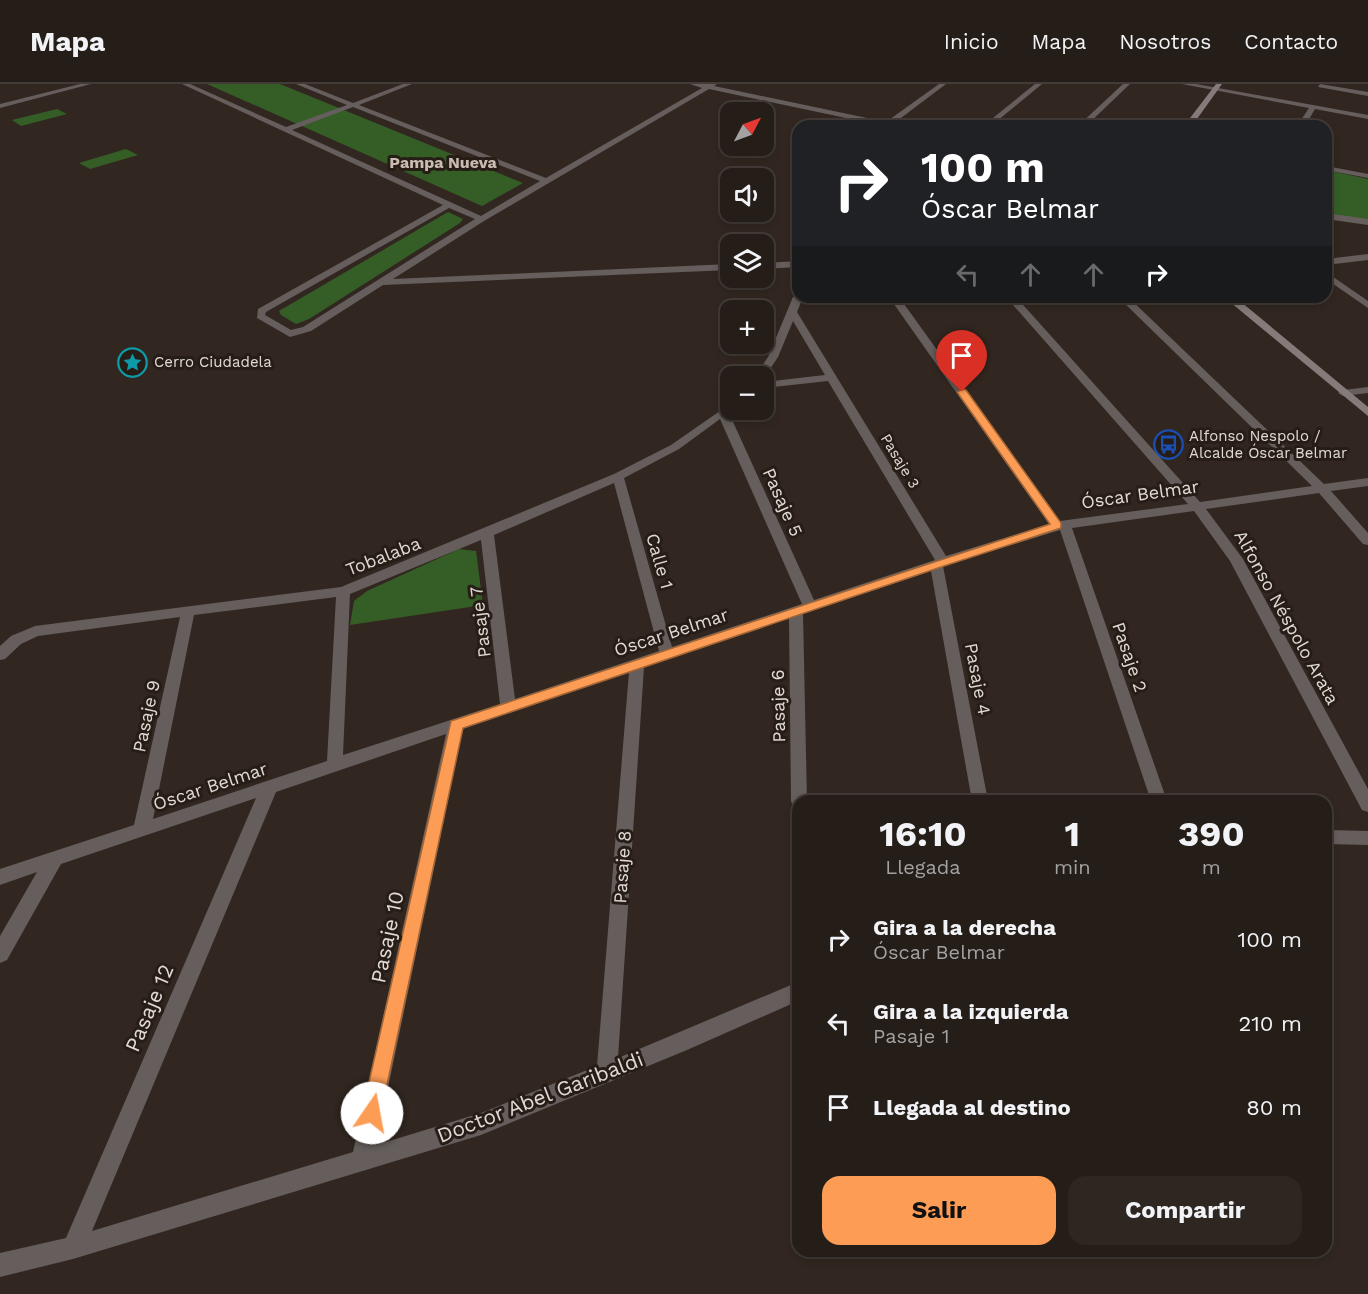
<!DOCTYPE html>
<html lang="es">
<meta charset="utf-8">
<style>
:root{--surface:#251d18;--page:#2d2621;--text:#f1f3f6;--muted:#a3a2a2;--line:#423b37;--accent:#fd9d55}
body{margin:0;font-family:"Work Sans",sans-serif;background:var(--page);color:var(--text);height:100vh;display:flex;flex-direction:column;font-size:22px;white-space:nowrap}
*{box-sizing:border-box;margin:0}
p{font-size:20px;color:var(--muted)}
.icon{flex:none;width:33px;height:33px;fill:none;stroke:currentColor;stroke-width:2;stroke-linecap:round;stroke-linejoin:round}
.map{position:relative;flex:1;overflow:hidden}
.sheet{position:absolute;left:792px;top:711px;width:540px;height:462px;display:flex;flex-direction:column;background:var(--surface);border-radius:18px;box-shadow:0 3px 9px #0003,0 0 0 2px var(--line)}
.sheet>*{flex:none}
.banner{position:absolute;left:792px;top:36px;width:540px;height:183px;border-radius:18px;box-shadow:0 3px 9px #0003,0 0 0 2px var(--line);background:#202124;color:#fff;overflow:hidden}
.needle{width:39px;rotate:49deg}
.tools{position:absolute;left:720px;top:18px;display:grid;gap:12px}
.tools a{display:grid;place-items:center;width:54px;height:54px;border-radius:12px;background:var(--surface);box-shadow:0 3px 9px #0003,0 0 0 2px var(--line);font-size:30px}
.pin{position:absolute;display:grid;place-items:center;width:51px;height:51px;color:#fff;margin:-62px -26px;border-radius:50% 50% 50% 0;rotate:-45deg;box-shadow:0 0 6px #0007}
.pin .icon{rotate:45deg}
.me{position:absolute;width:66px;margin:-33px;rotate:12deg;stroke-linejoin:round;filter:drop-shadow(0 0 4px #0008)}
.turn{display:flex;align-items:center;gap:21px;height:126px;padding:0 30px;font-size:27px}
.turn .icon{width:78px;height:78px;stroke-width:2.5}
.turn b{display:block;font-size:42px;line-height:51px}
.lanes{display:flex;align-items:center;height:57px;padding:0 30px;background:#0003;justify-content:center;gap:30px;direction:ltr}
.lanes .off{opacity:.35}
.eta{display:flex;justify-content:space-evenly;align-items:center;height:102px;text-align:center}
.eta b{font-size:36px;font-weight:700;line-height:42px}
.cta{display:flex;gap:12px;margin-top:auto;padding:12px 30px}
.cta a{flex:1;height:69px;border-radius:18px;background:var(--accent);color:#111;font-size:24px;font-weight:700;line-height:69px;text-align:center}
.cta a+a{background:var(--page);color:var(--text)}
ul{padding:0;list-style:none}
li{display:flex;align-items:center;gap:18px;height:84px;padding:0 30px}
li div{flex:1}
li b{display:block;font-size:22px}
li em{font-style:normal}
header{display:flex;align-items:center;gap:36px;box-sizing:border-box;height:84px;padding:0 30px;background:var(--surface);border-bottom:2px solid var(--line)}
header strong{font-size:28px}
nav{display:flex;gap:33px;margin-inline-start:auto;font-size:21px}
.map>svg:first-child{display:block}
.green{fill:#355e27}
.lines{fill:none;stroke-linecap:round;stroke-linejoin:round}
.street{fill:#655e5d;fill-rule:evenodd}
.secondary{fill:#867b7b;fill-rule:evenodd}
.route{fill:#fd9d55;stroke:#a46637;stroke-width:1.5}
.labels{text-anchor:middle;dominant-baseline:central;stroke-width:6;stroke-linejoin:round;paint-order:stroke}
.far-poi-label{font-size:15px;fill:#e0d9d5;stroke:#271d17;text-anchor:start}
.far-street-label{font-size:15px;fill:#e0d9d5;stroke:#271d17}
.far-neighbourhood-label{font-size:16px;font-weight:bold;fill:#cabcb3;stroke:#271d17}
.street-label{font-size:18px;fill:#e0d9d5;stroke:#271d17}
.near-street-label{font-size:21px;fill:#e0d9d5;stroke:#271d17}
</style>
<header>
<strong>Mapa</strong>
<nav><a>Inicio</a><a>Mapa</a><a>Nosotros</a><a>Contacto</a></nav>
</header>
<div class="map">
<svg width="1368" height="1210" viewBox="0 0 1368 1210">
<rect width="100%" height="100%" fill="#312720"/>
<!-- green -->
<path class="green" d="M207 0H280L523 99 482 122Z
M57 25 67 30 21 42 12 36Z
M126 65 138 71 90 85 79 79Z
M1326 86 1368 95V136L1326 130Z
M448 128 463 135 460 139 309 235 296 240 281 231 279 227Z
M459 465 476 467 483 521 350 541 354 517 367 507Z"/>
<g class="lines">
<!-- street -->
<path class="street" d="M80 0H91L0 24V20Z
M182 0H190L286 43 347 21 296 0H305L353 19 403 0H412L359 21 546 94 702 4 690 0H717L714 2 886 38 939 0H946L893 40 898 42H884L709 5 484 137 393 195 730 180V186L383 201 311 247 290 253 257 234 258 225 443 121ZM353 23 540 97 481 132 292 46ZM449 124 475 135 303 243 291 246 265 231 266 228Z
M1035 0H1042L991 42H983Z
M1123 0H1130L1086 42H1078Z
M1182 0H1196L1368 31V35L1315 25 1305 42H1297L1309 24Z
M1320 0 1368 8V12L1318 3Z
M1326 82 1368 90V94L1326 86Z
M1326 129 1368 135V141L1326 135Z
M1368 170V176L1326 181V175Z
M798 177V183L764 185V179Z
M1326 188 1368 217V224L1326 195Z
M798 210V213H803L797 228 946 472 1049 440 889 213H899L1060 437 1188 420 1006 213H1016L1200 418 1312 402 1118 213H1128L1324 400 1368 394V402L1331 407 1368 449V461L1363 460 1319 409 1206 425 1243 475 1368 705V728L1362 726 1230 477 1194 427 1072 444 1167 717H1151L1060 446 943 482 988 717H972L931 487 803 530 807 717H798V724L793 722 791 717 789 534 644 583 618 974 798 898V917L687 966 481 1051 73 1175 0 1193V1169L66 1154 256 714 61 780 7 876 0 879V852L37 788 0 801V785L134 741 180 533 38 552 21 560 5 575 0 576V562L11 552 35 542 341 503 614 390 671 361 730 320V326H734L729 329 814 516 935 476 828 297 764 304V298L825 291 793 237 778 273 764 294 755 292 768 273 793 213ZM720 335 802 520 672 563 624 394 679 365ZM614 399 659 567 515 615 494 451ZM481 456 500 620 343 671 350 510ZM336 513 327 677 153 735 194 531ZM629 588 597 982 481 1029 376 1061 463 645ZM446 650 353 1068 92 1147 276 708Z
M1368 303V309L1343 312 1338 309 1343 306Z
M1326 746 1368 747V761L1326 760Z"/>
<!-- secondary -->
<path class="secondary" d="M1216 0H1222L1192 42H1184Z
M1224 213H1235L1368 323V332Z"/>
</g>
<!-- route -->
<path class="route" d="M962 305 966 306 1061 439V444L947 481 463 644 381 1029 379 1036 372 1039 365 1036 362 1029 451 637 1050 440 957 308Z"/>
<!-- icons -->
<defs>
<symbol id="sight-ring" viewBox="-11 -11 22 22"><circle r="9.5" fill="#271d17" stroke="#0f9aa8" stroke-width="1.5"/><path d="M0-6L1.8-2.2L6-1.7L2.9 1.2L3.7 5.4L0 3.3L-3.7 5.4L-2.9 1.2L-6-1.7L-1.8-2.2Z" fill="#0f9aa8"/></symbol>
<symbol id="bus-ring" viewBox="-11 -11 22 22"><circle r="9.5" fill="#271d17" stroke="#1a4fb4" stroke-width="1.5"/><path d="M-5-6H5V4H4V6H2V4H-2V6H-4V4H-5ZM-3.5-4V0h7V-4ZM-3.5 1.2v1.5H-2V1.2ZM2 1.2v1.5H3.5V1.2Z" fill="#1a4fb4"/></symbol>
</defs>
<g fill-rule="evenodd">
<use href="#sight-ring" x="116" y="262" width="33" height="33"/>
<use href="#bus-ring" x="1152" y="344" width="33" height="33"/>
</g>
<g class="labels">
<!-- far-poi labels -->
<g class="far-poi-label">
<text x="154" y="278">Cerro Ciudadela</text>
<text x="1189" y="352">Alfonso Nespolo /<tspan x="1189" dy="17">Alcalde Óscar Belmar</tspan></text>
</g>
<!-- far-street labels -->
<g class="far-street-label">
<text transform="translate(900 377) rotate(59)">Pasaje 3</text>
</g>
<!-- far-neighbourhood labels -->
<g class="far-neighbourhood-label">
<text x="443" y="78">Pampa Nueva</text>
</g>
<!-- street labels -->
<g class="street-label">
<text transform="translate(1140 410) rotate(-8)">Óscar Belmar</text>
<text transform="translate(783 418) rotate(66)">Pasaje 5</text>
<text transform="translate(383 472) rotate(-21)">Tobalaba</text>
<text transform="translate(660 477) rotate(74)">Calle 1</text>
<text transform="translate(1287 533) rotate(61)">Alfonso Néspolo Arata</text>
<text transform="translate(480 538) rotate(-97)">Pasaje 7</text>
<text transform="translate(671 548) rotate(-18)">Óscar Belmar</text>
<text transform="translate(1130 573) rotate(71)">Pasaje 2</text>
<text transform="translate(978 595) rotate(79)">Pasaje 4</text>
<text transform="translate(778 622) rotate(-91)">Pasaje 6</text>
<text transform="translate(146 632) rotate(-78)">Pasaje 9</text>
<text transform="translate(210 702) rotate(-18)">Óscar Belmar</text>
<text transform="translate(622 783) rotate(-86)">Pasaje 8</text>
</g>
<!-- near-street labels -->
<g class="near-street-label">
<text transform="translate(387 853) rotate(-78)">Pasaje 10</text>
<text transform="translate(149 924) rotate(-67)">Pasaje 12</text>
<text transform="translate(540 1013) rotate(-21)">Doctor Abel Garibaldi</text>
</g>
</g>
</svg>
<div class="tools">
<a><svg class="needle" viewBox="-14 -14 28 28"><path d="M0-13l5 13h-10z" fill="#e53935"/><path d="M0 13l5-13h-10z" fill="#a3a2a2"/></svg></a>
<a><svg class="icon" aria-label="sound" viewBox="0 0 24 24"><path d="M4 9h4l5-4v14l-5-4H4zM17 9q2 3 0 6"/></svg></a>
<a><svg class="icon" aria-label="layers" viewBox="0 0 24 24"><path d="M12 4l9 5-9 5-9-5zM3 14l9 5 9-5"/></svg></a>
<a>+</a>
<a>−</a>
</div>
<div class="pin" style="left:962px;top:308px;background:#d93025"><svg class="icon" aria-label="arrive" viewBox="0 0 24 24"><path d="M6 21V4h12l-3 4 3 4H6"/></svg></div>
<svg class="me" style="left:372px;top:1029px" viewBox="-20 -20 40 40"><circle r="19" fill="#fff"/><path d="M0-13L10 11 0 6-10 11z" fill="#fd9d55"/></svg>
<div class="banner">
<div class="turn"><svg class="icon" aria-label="right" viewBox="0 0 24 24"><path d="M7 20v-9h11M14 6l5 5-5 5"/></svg><div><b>100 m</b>Óscar Belmar</div></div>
<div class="lanes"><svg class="icon off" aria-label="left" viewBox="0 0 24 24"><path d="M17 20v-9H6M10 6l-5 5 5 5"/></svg><svg class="icon off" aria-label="ahead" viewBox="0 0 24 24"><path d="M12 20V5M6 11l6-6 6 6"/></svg><svg class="icon off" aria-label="ahead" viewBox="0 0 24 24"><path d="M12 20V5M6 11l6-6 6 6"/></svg><svg class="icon" aria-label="right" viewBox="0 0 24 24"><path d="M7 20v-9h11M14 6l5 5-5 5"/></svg></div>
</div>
<section class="sheet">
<div class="eta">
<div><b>16:10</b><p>Llegada</p></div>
<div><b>1</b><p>min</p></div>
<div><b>390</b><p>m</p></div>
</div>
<ul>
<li><svg class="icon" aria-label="right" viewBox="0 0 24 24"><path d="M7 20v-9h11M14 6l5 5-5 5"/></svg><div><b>Gira a la derecha</b><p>Óscar Belmar</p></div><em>100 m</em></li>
<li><svg class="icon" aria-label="left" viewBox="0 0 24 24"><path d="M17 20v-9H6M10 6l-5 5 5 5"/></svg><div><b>Gira a la izquierda</b><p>Pasaje 1</p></div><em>210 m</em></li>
<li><svg class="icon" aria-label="arrive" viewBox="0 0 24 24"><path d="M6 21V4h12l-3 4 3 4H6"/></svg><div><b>Llegada al destino</b></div><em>80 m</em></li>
</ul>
<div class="cta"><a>Salir</a><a>Compartir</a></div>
</section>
</div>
